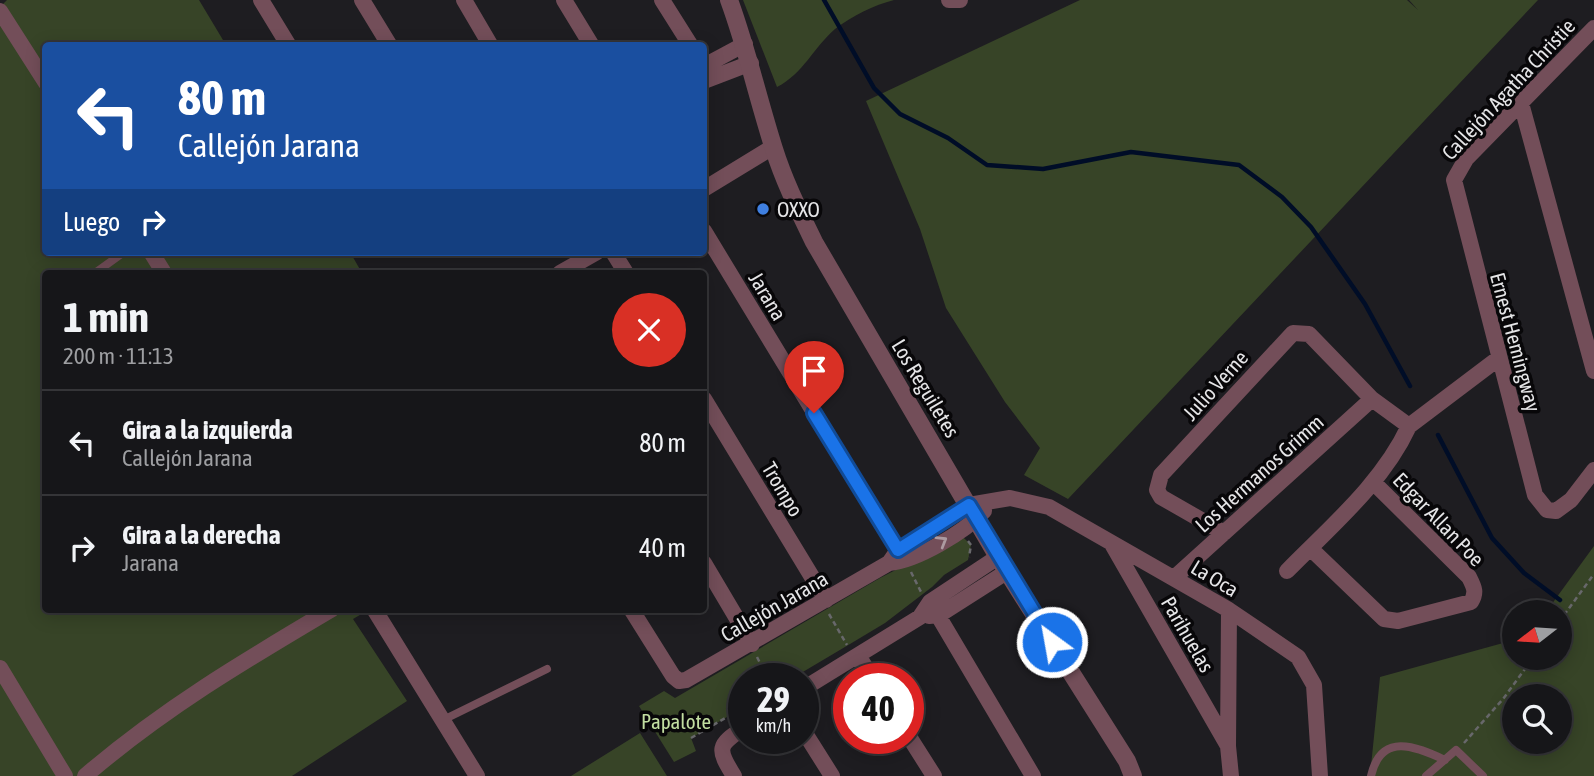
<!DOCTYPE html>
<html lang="es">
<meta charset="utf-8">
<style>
:root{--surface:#161619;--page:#1f1f22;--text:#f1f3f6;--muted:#9e9fa2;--line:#353538}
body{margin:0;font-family:"Asap Condensed",sans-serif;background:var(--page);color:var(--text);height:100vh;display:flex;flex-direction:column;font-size:26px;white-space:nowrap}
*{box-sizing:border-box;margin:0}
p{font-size:23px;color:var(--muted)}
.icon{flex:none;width:38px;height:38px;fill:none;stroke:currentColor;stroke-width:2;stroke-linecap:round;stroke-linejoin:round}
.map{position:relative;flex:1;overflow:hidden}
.side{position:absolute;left:42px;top:270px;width:665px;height:343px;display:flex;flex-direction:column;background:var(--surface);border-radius:7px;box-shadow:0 4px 18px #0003,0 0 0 2px var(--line)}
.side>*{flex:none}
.top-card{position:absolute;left:42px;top:42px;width:665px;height:214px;border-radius:7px;box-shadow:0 4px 18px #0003,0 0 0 2px var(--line);background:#1a4fa0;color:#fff;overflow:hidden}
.needle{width:46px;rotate:253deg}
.controls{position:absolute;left:1502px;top:600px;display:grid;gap:14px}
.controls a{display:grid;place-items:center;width:70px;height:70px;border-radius:50%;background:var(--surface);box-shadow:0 4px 18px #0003,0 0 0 2px var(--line);font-size:35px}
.speed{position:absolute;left:728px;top:663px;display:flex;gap:14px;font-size:35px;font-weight:700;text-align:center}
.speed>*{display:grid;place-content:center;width:91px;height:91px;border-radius:50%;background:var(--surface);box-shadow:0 4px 18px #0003,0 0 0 2px var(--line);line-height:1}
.speed small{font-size:18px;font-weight:400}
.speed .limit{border:10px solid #d22;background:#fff;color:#111}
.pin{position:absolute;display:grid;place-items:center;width:60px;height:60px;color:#fff;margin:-72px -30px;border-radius:50% 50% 50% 0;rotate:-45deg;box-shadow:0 0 7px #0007}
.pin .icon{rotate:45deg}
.me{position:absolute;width:77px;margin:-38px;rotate:328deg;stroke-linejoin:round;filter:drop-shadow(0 0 5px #0008)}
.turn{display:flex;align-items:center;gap:24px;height:147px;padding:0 21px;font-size:32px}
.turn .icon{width:91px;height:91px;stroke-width:2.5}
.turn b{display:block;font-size:49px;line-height:60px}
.then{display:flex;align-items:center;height:66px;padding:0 21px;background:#0003;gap:14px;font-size:26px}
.round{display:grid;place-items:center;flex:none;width:74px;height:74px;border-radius:37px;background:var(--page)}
.head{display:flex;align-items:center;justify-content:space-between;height:119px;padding:0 21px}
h1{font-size:42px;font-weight:700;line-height:52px}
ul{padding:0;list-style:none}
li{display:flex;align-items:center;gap:21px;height:105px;padding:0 21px;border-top:2px solid var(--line)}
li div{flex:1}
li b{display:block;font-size:26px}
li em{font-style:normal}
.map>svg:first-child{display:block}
.green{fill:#374427;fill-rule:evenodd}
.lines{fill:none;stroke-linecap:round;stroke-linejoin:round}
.stream{stroke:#000d27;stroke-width:4.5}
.path{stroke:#68686b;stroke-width:2.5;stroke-dasharray:5 3.5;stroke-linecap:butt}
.service{stroke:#734e59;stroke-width:8}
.minor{stroke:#734e59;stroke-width:16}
.tertiary{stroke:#734e59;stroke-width:18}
.oneway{stroke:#ac9aa0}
.route-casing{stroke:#114b97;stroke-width:18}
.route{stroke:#1a73e8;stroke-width:12}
.shop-dot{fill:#3f7fe0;stroke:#080709;stroke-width:2.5}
.labels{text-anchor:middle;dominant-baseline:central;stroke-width:7;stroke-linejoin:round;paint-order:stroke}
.street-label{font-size:21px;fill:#e5e5e7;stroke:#080709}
.poi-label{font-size:21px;fill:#e5e5e7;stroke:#080709;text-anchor:start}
.park-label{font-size:21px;fill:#c2dea1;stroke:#080709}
</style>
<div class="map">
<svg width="1594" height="776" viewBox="0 0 1594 776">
<rect width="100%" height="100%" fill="#1e1d21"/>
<!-- green -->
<path class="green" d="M7 0H199L226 45 46 46V252H350L362 273H46V609H370L353 619 407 701 292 776H0V7Z
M743 0H894C874 5 852 16 835 29 814 47 803 74 777 87Z
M1080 0H1407L1418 10 1409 0H1538L1068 499 1024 475 1040 448 1005 402 946 308 920 229 866 101Z
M962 536 971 545 968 560 944 575 932 587 885 623 850 644 791 679H744V707L691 738 696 751 674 762 639 706 664 691 675 698 880 578Z
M1594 546V776H1370L1380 677 1514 640V658H1559V612H1546ZM1514 696H1559V742H1514Z
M640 733 667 776H571Z"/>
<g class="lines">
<!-- stream -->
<path class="stream" d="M824 0 874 88 900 114 948 138 987 165 1043 169 1131 152 1239 165 1282 197 1311 227 1365 304 1410 386
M1438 435 1492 538 1524 573 1560 600"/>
<!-- path -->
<path class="path" d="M968 541 971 545 969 557
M911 572 921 592
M829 614 847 645
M1559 622 1594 574
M757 657 768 679
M691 738 744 707
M1464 743 1503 699 1533 658"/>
<!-- service -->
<path class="service" d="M95 273 124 252
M443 720 547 669
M1371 776C1381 732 1415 746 1445 760
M1426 776 1456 750 1483 776"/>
<!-- minor -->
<path class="minor" d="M261 0 289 46
M362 0 390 46
M464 0 491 46
M564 0 592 46
M662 0 691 46
M949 0H960
M0 11 46 83
M1594 28 1466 159 1454 180 1535 495 1547 510 1556 511 1571 500 1594 470
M704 66 745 44
M704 81 751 63
M1521 103 1594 371
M704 189 773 147
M704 231 902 557
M151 252 164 273
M613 252 626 273
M560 273 597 252
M704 399 826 600
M1224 533 1161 497 1157 490 1161 475 1293 333 1309 334 1372 399 1409 426 1499 358
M1112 544 1228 746
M1310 548 1384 619 1398 621 1471 602C1477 592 1474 587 1469 577L1373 482
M704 563 752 644
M889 563 898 550 969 505 1010 498 1049 507 1229 610 1298 657 1314 685 1320 776
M1287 571C1330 527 1382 484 1409 426
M1174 578 1372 399
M930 602 1033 776
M374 609 477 776
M631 609 673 676 679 681 686 680 889 563C916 561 965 532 984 511
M1229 610 1228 746 1231 776
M929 616 939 615 1008 571
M859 657 873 679
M0 668 65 776
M803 689 920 617 930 602 998 557
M803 730 832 776
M908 735 934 776
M85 776C163 709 244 661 332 609
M734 776C717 749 717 745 744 728"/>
<!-- tertiary -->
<path class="tertiary" d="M729 0C747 49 758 99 774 149 784 181 799 211 814 242L998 557 1127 761 1133 776"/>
</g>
<!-- one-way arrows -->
<defs><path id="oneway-chevron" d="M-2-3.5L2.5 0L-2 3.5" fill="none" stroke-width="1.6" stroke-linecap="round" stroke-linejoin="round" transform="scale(1.75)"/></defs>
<use class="oneway" href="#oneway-chevron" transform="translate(942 541) rotate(-31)"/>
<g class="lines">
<defs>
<path id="route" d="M814 413 898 550 969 505 1052 642"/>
</defs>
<!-- route casing -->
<use href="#route" class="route-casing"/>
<!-- route -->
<use href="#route" class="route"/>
</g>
<!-- markers -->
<circle class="shop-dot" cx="763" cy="209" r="7"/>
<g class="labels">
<!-- street labels -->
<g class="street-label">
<text transform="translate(1508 89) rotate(-47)">Callejón Agatha Christie</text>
<text transform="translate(768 296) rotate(59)">Jarana</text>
<text transform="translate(1516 342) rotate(75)">Ernest Hemingway</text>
<text transform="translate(1215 385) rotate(-48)">Julio Verne</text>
<text transform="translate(926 388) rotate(59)">Los Reguiletes</text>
<text transform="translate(1259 473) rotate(-42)">Los Hermanos Grimm</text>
<text transform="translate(783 489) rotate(59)">Trompo</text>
<text transform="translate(1439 519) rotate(46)">Edgar Allan Poe</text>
<text transform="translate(1215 578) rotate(31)">La Oca</text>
<text transform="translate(774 606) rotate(-30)">Callejón Jarana</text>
<text transform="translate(1188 634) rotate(60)">Parihuelas</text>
</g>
<!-- poi labels -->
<g class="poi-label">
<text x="777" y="209">OXXO</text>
</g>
<!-- park labels -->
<g class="park-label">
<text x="676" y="721">Papalote</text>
</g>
</g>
</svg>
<div class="controls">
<a><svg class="needle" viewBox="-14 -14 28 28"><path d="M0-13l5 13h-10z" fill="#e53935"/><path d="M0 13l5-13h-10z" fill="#9e9fa2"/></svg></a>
<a><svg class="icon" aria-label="search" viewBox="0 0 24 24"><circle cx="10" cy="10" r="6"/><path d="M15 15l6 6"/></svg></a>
</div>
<div class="speed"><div>29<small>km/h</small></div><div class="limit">40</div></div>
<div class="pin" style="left:814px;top:413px;background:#d93025"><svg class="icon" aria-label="arrive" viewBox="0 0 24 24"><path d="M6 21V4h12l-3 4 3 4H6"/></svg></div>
<svg class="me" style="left:1052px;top:642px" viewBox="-20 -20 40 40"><circle r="17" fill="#1a73e8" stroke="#fff" stroke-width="3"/><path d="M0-11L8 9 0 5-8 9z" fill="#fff"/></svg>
<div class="top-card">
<div class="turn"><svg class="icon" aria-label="left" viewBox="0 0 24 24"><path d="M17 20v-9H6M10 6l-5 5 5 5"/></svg><div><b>80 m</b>Callejón Jarana</div></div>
<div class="then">Luego<svg class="icon" aria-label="right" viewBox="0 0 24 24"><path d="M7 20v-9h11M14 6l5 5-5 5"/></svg></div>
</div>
<section class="side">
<div class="head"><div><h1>1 min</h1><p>200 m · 11:13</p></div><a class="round" style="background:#d93025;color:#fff"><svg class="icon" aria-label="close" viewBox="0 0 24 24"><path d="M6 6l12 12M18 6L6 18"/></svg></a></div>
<ul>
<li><svg class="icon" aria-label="left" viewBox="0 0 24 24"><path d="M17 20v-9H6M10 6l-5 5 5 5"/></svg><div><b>Gira a la izquierda</b><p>Callejón Jarana</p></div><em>80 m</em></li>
<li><svg class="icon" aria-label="right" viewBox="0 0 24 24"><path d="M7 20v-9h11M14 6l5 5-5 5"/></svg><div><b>Gira a la derecha</b><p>Jarana</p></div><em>40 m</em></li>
</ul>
</section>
</div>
